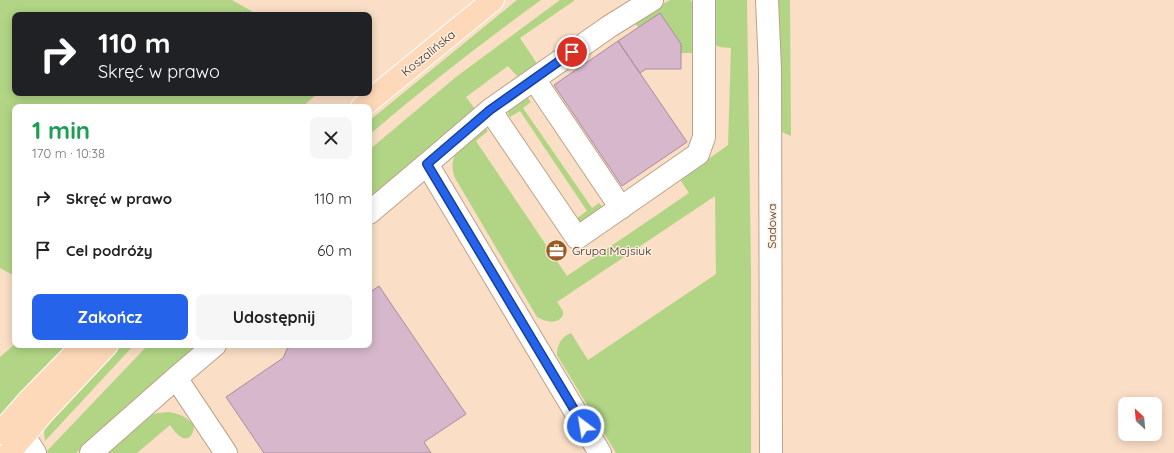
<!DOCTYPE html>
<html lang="pl">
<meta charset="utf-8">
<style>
:root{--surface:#fff;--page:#f6f6f6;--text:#222;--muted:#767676;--accent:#2563eb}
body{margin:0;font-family:Quicksand,sans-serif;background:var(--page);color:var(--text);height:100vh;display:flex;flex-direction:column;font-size:15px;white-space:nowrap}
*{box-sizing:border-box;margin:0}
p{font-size:13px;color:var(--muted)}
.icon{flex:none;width:22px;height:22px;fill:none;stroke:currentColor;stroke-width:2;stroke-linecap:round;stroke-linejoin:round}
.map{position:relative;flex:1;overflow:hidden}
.panel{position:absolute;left:12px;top:104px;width:360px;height:244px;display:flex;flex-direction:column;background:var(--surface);border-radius:8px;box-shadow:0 2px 10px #0003}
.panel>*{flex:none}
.banner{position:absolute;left:12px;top:12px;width:360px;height:84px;border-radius:8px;box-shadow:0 2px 10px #0003;background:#202124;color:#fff;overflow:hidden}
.needle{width:26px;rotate:334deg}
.fabs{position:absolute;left:1118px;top:397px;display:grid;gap:8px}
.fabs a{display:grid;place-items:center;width:44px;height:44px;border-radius:8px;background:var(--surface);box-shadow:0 2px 10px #0003;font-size:20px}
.pin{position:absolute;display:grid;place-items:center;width:34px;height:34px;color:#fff;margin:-17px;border:2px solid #fff;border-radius:50%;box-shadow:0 1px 4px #0007}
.me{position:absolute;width:44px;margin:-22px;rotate:329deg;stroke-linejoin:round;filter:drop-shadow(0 0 3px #0008)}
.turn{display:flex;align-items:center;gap:14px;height:84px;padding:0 20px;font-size:18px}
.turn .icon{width:52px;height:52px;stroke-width:2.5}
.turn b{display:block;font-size:28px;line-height:34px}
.round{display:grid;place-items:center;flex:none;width:42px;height:42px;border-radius:8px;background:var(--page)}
.headline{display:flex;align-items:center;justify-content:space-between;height:68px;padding:0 20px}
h1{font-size:24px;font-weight:800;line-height:30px;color:#1e9e55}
.primary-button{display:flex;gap:8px;margin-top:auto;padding:8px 20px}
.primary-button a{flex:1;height:46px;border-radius:8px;background:var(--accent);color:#fff;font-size:16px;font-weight:800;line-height:46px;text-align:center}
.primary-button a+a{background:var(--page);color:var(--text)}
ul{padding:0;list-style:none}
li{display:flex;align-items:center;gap:12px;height:52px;padding:0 20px}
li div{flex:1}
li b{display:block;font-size:15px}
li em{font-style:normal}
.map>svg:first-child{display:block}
.green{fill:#b1d585}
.building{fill:#d7b7cb;stroke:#aa8c9f}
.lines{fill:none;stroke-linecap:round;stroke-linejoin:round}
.minor-casing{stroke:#bca28a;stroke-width:24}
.major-casing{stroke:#fff;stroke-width:24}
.minor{stroke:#fff;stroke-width:22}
.major{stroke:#fed9b9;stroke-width:22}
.route-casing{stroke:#184099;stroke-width:10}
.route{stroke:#2563eb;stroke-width:7}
.labels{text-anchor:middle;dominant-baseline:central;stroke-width:3;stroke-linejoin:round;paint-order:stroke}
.street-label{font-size:12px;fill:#372d23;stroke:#ffeedf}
.poi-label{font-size:12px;fill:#372d23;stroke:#ffeedf;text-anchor:start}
</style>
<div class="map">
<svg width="1174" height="453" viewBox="0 0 1174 453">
<rect width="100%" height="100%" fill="#fadec6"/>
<!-- green -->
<path class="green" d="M0 0H232L258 15H15V93H318L302 107H15V276L0 268Z
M517 0H541C482 43 424 88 369 135V121Z
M560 0H575L520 38 536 62V65L520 77 516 75 508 66 466 97 475 109 369 202V150L456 77Z
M670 0H690L694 4V50L692 53H670L636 25 635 22 636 19Z
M713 0H747L751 271V453H616L557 355C557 345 561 337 571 333L588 360 716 274 715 196 557 302 563 311V315C558 325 545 322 537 317L455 178C451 168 452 160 457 150L484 126 488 131 476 141 567 276 689 193 681 181 682 178 728 145 731 48C723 47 718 49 712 41Z
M775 0H790L791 136 782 132 777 126Z
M525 98H528L531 102 523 108 592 208 599 203 602 206V209L581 222 579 221 577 218 587 211 520 111 510 117 508 115 509 108Z
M15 344 73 345 0 422V357Z
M118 345H134L45 441 44 432 45 425 106 356Z
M148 345H202L76 453H48L47 451Z
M169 412C180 414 187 417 194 425 194 433 190 442 181 437 177 435 173 429 170 425L137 453H105L145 417 158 413Z"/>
<!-- building -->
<path class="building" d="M660 13 681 44V69H646L640 73 618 41Z
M618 41 687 142 622 186 554 85Z
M379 286 466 414 424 442 431 453H264L226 397 283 358 287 349 292 345H369V293Z"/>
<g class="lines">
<defs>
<path id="minor" d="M767 0 770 69 771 453
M534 79 621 208
M490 110 577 238 698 154 704 137V0
M369 213 427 164
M176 378 215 345
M24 436 35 453
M91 453 176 378 226 453
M600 453 427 164 490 110 610 26 652 0"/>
<path id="major" d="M362 107 493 0
M0 433 29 400 83 345
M9 453 44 412 107 345"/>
</defs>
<!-- minor casing -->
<use href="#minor" class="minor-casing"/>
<!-- major casing -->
<use href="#major" class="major-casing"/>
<!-- minor -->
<use href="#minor" class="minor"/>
<!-- major -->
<use href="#major" class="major"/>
</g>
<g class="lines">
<defs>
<path id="route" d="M572 52 490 110 427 164 584 426"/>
</defs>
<!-- route casing -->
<use href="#route" class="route-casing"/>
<!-- route -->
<use href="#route" class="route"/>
</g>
<!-- icons -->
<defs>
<symbol id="office-disc" viewBox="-11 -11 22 22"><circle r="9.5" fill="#9a5b22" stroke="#ffeedf"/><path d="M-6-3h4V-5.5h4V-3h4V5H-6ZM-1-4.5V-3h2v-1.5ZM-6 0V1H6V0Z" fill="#fff"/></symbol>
</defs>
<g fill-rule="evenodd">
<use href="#office-disc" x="544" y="238" width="25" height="25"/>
</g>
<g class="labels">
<!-- street labels -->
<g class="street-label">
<text transform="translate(428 53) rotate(-39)">Koszalińska</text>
<text transform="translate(771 226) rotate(-90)">Sadowa</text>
</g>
<!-- poi labels -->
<g class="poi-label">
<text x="572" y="250">Grupa Mojsiuk</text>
</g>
</g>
</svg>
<div class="fabs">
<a><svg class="needle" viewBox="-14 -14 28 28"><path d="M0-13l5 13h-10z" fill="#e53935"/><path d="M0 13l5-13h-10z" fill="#767676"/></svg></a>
</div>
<div class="pin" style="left:572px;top:52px;background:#d93025"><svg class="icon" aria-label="arrive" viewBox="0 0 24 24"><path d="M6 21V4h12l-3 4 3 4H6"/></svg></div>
<svg class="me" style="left:584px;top:426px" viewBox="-20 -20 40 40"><circle r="17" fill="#2563eb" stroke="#fff" stroke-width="3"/><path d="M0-11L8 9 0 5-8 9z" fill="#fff"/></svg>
<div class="banner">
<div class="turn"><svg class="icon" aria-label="right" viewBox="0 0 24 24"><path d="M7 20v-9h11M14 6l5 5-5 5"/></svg><div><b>110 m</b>Skręć w prawo</div></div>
</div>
<section class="panel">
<div class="headline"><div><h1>1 min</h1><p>170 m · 10:38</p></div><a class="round"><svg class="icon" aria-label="close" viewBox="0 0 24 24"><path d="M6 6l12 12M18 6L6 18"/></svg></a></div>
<ul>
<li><svg class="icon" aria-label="right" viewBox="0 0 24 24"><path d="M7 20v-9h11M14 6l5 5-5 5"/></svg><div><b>Skręć w prawo</b></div><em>110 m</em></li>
<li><svg class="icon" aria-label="arrive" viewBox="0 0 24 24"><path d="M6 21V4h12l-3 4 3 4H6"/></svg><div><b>Cel podróży</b></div><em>60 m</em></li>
</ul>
<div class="primary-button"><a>Zakończ</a><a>Udostępnij</a></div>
</section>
</div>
